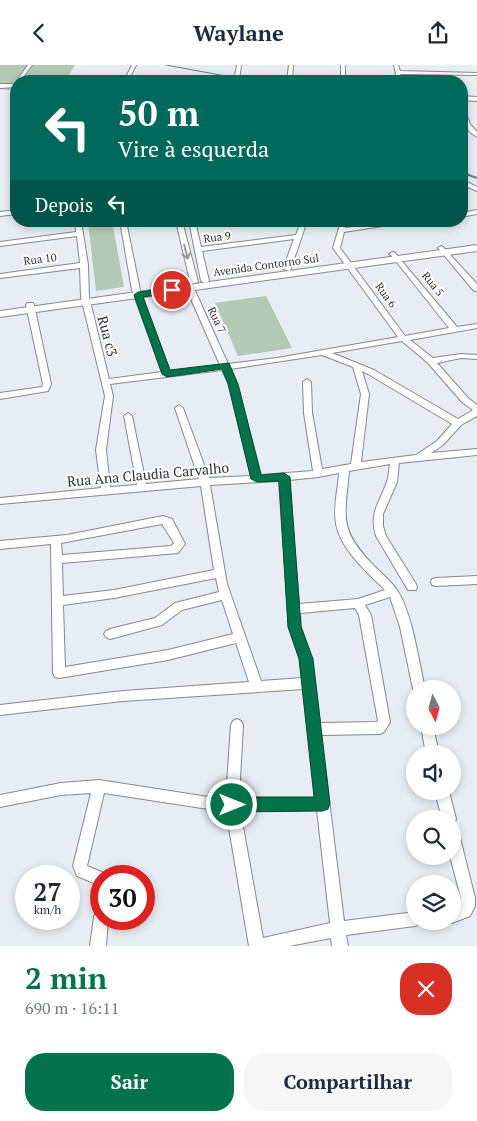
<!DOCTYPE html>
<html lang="pt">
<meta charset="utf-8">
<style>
:root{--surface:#fff;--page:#f6f6f7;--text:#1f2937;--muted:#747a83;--accent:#04734c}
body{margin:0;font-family:"PT Serif",serif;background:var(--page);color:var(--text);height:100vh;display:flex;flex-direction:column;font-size:19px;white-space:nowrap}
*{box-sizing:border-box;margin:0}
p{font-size:16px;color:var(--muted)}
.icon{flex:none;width:28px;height:28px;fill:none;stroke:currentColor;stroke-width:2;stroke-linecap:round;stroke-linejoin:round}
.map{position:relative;height:881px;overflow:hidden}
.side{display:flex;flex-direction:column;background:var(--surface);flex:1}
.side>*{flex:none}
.guide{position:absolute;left:10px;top:10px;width:458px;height:152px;border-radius:20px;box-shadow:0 2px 8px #0003;background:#00695c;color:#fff;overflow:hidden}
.needle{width:32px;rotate:174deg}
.tools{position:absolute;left:406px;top:615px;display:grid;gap:10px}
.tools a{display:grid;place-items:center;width:55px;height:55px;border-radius:50%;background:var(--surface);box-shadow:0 2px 8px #0003;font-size:25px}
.speed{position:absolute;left:15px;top:800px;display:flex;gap:10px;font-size:25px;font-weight:700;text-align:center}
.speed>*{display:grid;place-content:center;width:65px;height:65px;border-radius:50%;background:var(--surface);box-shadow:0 2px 8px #0003;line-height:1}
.speed small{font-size:12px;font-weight:400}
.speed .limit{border:8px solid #d22;background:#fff;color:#111}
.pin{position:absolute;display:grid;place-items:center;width:42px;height:42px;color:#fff;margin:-21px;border:2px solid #fff;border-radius:50%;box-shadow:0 1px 5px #0007}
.me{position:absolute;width:55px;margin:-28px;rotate:90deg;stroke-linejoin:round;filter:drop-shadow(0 0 4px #0008)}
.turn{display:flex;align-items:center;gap:18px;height:105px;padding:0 25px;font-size:22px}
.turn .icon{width:65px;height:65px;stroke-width:2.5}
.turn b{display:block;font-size:35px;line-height:42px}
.then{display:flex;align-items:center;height:48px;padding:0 25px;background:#0003;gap:10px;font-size:19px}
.round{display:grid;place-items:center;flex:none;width:52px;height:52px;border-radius:20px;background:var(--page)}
.summary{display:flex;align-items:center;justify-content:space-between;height:85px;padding:0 25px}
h1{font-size:30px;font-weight:700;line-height:38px;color:var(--accent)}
.button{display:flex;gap:10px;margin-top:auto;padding:10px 25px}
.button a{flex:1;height:58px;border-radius:20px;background:var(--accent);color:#fff;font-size:20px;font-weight:700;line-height:58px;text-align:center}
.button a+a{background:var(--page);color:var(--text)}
header{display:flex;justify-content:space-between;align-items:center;height:65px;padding:0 25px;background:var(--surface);font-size:22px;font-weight:700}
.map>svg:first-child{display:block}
.green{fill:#b3c9b6}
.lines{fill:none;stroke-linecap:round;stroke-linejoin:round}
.stream-far1{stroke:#627b88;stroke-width:1}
.stream{stroke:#627b88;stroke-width:2}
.street-casing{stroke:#83898d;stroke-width:2}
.secondary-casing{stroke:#83898d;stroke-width:2}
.street{fill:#fff;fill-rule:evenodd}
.secondary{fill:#fff;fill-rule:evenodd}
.oneway{stroke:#969898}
.route{fill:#04734c;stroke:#034b31}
.labels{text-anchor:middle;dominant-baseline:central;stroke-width:4;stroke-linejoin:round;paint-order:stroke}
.far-street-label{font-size:11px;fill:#2e3032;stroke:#fff}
.street-label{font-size:14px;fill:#2e3032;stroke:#fff}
</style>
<header><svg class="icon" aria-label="back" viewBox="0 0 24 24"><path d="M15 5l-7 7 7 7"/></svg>Waylane<svg class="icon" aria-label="share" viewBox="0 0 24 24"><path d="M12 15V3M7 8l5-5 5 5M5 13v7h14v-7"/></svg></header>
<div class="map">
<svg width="477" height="881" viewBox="0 0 477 881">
<rect width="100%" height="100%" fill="#e7edf2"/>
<!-- green -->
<path class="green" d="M0 0H75L65 16H16V26L0 24Z
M88 156H112L124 222 96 226Z
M266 231 292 283 238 291 215 238Z"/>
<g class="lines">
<!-- stream-far1 -->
<path class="stream-far1" d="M166 0 231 12
M242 13 258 16"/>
<!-- stream -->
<path class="stream" d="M461 107 477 113"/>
<defs>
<path id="street" d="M28 0H32L20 16 16 17Z
M132 0H136L128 16H124Z
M237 0H241L239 16H234Z
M289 0H293L292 16H287Z
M341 0H345V13L348 16H343L341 14Z
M394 0H398L400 6 477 8V10L400 9 408 16H402L396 10Z
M0 19H16V22L0 23Z
M461 31 477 32V36L461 35Z
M461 41 464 43 470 59 477 67V72C465 65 461 55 461 41Z
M461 114 477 122V126L461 119Z
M16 145V149L0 151V147Z
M477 145V149L461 152V148Z
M75 156H81L88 200 89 232 109 314 162 307 132 225 120 156H126L140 225 170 306 220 300 184 218 190 216 176 156H182L198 217 192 219 228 299 277 293 398 272 333 183 341 156H347L345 163 396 156H415L344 167 340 183 405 271 449 263 391 190 389 189 393 187 395 188 457 262 477 259V263L410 275 433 293 461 289 477 290V294L461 293 437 298 468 333 477 340V351L461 360 443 380 431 388 477 384V390L399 398 397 417 383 449V461L386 471 416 519 417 522 416 525H408L376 471C369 448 379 439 386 419 389 413 389 405 390 399L349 406C345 453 338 463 373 500 381 508 391 516 397 525 412 547 419 597 425 624H415V628L413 624 400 562 390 532 365 540 371 550 390 657 384 667 380 669 321 670 344 856 415 847V856H422L420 859 415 861 346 870 348 881H332L331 873 289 881H249L226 745H215L104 728 87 801 106 809 107 811H101V821L77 811 73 801 91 728 61 730 0 742V730L61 718 99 715 215 733H226L231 660 233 656 237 654 241 656 243 660 239 733H316L303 624 123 636 0 650V640L123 626 249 617 236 578 168 595 59 613 55 612 53 608 51 479 0 484V476L67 470 163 451 172 454 185 479 178 488 62 498 63 531 114 525 214 505 201 421 0 439V433L101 423 96 385 105 331 81 232 80 203 0 213V209L80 198 77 171 0 181V177L76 167ZM402 276 428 298 462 337 473 345 458 354 374 305 332 288ZM322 290 353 302 361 329 351 399 322 404 312 348 311 317 307 314 303 317 304 348 313 406 261 410 237 319 230 304ZM222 305 229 319 251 411 209 413 183 343 179 340 175 343 199 414 146 419 132 351 128 348 124 351 137 420 110 422 106 385 113 331 110 319ZM362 306 368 309 452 359 437 376 416 390 361 397 369 329ZM339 408C338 424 333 442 336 459 341 485 367 507 385 525L358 534 299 539 289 415 318 412ZM279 416 289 562 300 594 302 613 261 616 227 519 210 420ZM162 459 174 478 171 481 62 490 61 478ZM216 513 219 527 175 538 155 553 110 564 106 566 104 569 106 572 110 574 162 560 182 545 222 535 233 569 168 585 65 602 63 540 114 533ZM355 543 359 550 378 656 377 657 320 658 312 594 301 562 300 548ZM240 745H317L330 858 263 873Z
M189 156H195L201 182 296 170 301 156H307L290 206 283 204 294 174 202 186 209 216 205 218 201 216Z
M441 181 443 182 477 219V226H474L439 184 438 183Z
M27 238H33L34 240 51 319 48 326 0 334V328L42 322 43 319 26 240Z
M477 511V519L436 521 432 520 431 517 432 514 436 513Z
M421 661H433L439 689H426Z
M435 726H449L456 754 454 759H452V754H442Z
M452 762 457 764 459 769 475 833V841L470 851 452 858 447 856H452V843L459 841 461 833 450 791H452Z
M101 845V854H108L106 881H90L94 852 96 847Z"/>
<path id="secondary" d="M477 180V186L0 252V246Z"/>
</defs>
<!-- street casing -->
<use href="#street" class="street-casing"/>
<!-- secondary casing -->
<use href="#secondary" class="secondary-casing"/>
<!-- street -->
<use href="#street" class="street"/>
<!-- secondary -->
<use href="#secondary" class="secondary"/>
</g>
<!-- one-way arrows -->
<defs><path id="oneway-shaft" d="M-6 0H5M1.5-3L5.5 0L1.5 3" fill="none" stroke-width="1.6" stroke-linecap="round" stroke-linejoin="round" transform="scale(1.25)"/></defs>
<use class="oneway" href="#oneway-shaft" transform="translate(186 187) rotate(76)"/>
<!-- route -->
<path class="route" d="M172 223 175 224V227L143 232 170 305 229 298 238 319 261 410 284 408 290 412 301 562 313 594 330 739 328 744 323 746 232 747 227 745 224 740 227 734 232 732H314L299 594 288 562 279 416 257 417 251 414 228 319 222 304 167 312 162 309 134 230 138 227Z"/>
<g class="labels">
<!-- far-street labels -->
<g class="far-street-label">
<text transform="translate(217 172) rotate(-7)">Rua 9</text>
<text transform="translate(40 194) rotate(-7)">Rua 10</text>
<text transform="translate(266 200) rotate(-8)">Avenida Contorno Sul</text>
<text transform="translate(433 219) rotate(51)">Rua 5</text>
<text transform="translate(386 230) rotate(54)">Rua 6</text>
<text transform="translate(217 255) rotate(65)">Rua 7</text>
</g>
<!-- street labels -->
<g class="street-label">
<text transform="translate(108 271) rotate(75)">Rua c3</text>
<text transform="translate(148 409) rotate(-5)">Rua Ana Claudia Carvalho</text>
</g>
</g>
</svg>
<div class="tools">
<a><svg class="needle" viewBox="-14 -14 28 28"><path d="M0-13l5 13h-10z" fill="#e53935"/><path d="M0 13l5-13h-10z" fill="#747a83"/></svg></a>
<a><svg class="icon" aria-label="sound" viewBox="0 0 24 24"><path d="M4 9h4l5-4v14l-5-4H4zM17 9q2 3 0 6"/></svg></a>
<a><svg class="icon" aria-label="search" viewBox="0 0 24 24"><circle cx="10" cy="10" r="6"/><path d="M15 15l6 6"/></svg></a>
<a><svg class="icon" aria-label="layers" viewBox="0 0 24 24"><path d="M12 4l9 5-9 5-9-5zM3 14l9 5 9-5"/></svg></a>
</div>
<div class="speed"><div>27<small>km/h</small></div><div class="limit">30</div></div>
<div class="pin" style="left:172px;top:225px;background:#d93025"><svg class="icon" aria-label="arrive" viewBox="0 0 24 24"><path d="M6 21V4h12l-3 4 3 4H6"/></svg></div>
<svg class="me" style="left:232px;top:740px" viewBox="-20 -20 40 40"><circle r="17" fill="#04734c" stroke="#fff" stroke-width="3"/><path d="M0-11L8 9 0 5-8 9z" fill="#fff"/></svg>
<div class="guide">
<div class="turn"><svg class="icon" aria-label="left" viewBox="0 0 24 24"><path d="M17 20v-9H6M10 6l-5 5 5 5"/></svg><div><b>50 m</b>Vire à esquerda</div></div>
<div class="then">Depois<svg class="icon" aria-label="left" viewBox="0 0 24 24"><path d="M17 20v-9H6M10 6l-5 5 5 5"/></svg></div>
</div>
</div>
<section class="side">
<div class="summary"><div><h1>2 min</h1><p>690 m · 16:11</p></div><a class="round" style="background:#d93025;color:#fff"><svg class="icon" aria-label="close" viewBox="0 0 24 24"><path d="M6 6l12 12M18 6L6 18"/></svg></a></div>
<div class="button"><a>Sair</a><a>Compartilhar</a></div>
</section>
